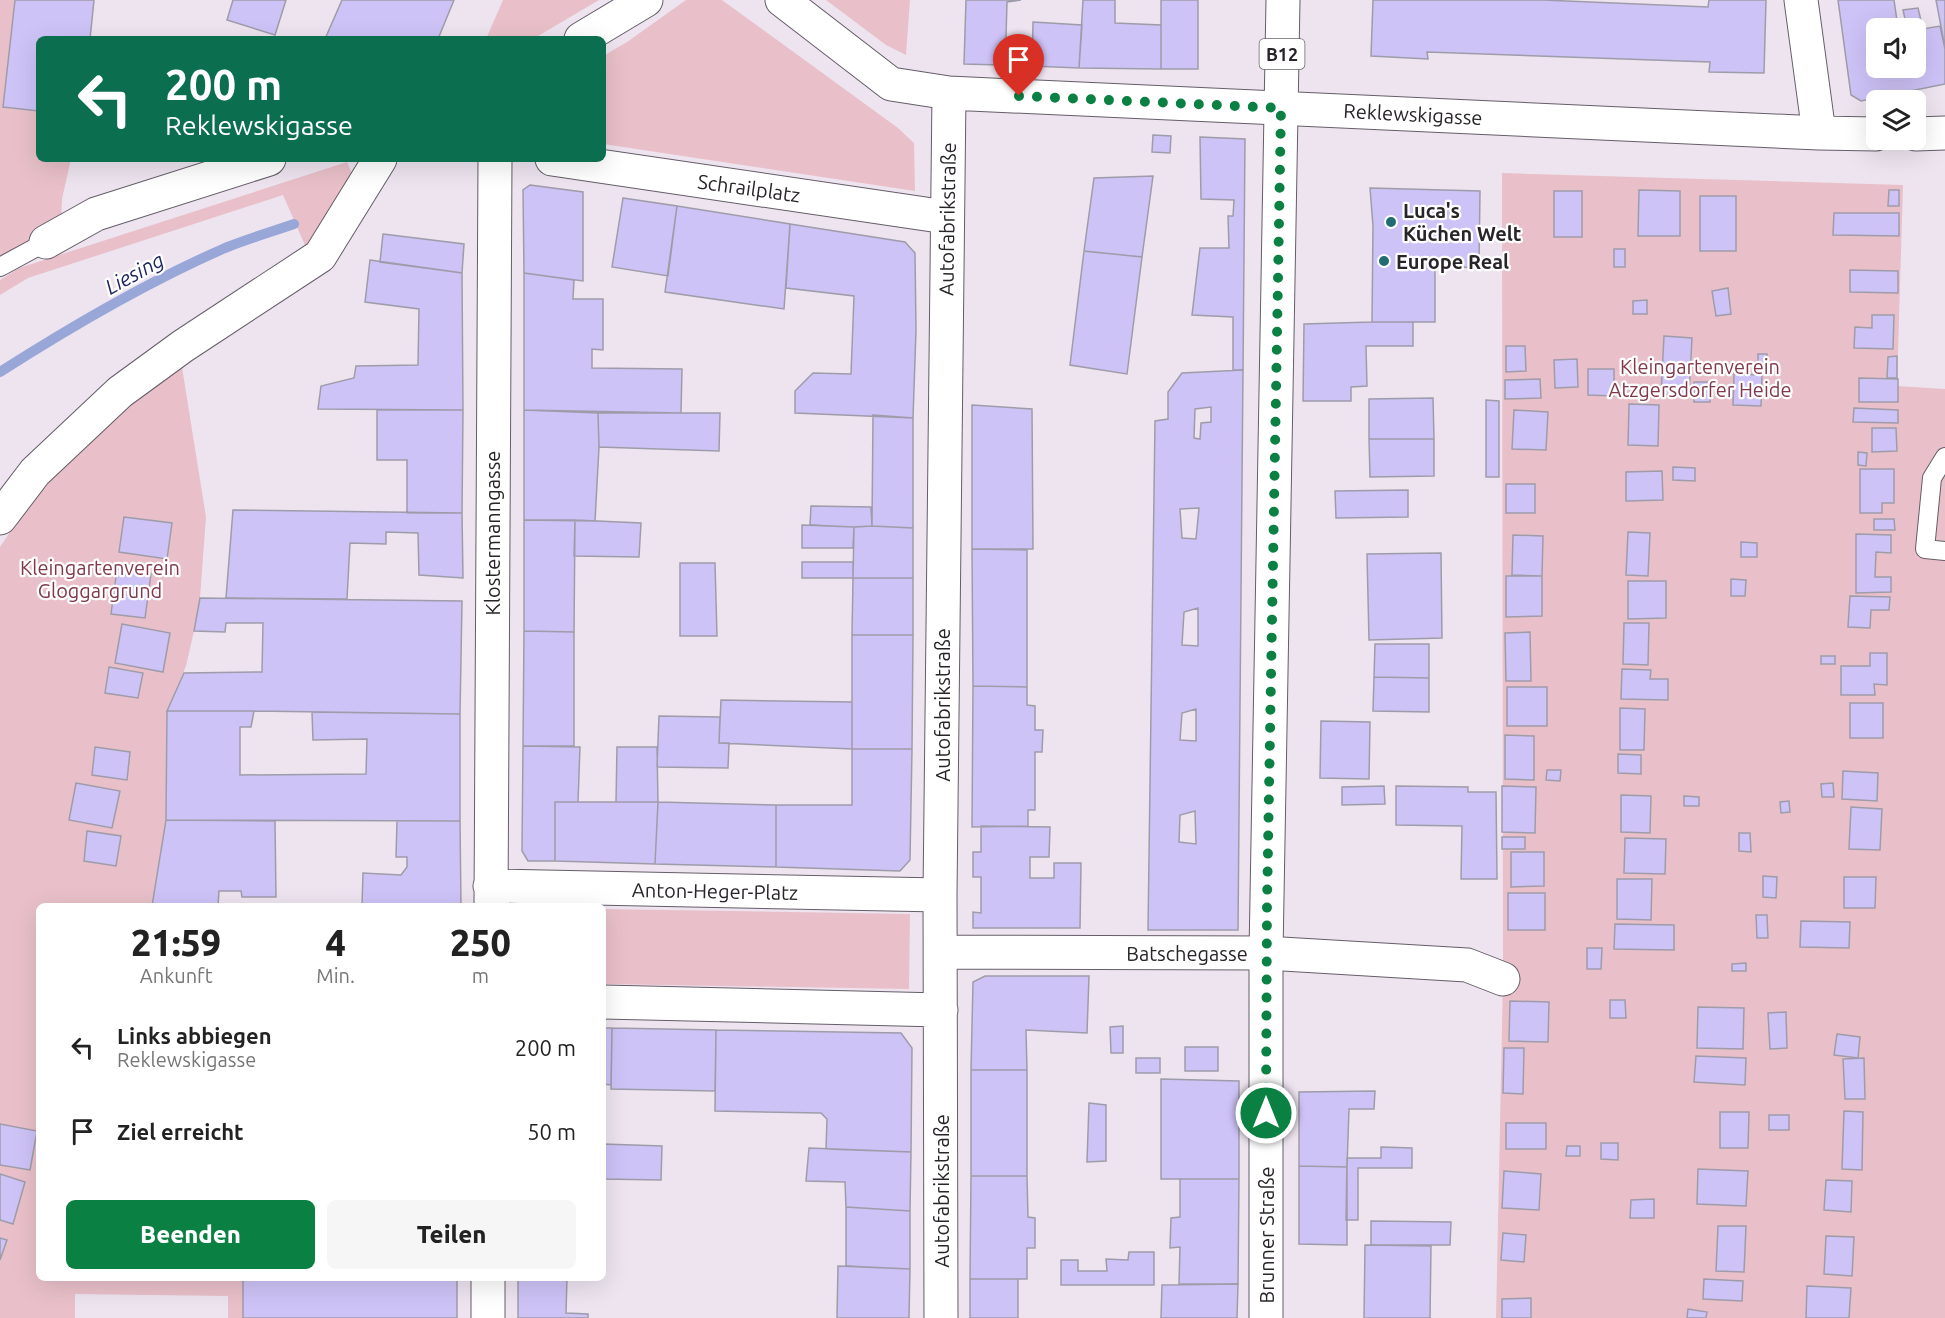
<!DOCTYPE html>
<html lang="de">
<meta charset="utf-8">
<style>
:root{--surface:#fff;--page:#f6f6f6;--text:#222;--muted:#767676;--accent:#0b8043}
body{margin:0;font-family:Ubuntu,sans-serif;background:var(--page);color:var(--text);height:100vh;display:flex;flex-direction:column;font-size:22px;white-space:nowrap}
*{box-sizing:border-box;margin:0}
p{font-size:20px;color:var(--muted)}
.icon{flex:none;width:33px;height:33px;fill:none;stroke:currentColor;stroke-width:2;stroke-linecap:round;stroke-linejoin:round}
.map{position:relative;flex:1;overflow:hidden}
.side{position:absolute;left:36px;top:903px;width:570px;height:378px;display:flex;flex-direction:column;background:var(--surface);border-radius:9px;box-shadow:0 6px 24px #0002}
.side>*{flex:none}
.banner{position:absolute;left:36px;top:36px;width:570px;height:126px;border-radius:9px;box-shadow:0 6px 24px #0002;background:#0b6e4f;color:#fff;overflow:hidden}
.buttons{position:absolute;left:1866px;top:18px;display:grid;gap:12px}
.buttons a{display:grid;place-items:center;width:60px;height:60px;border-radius:9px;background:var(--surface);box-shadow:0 6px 24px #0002;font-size:30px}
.pin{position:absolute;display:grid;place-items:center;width:51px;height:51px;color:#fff;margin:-62px -26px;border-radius:50% 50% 50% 0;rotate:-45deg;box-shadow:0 0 6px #0007}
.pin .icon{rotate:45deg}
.me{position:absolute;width:66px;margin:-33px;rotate:0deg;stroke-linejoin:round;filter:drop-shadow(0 0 4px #0008)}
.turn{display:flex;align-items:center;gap:21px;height:126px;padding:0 30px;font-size:27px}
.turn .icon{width:78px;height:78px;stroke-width:2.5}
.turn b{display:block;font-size:42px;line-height:51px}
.eta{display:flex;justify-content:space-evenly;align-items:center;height:102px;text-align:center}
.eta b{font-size:36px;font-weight:800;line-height:42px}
.button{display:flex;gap:12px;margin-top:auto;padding:12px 30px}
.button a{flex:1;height:69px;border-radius:9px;background:var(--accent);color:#fff;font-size:24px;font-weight:800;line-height:69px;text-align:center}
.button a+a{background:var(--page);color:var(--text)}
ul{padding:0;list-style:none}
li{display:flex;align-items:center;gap:18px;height:84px;padding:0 30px}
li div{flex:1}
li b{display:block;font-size:22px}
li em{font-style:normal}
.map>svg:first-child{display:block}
.green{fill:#e9c0c9}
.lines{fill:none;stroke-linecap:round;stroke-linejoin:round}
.stream{stroke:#99a7d8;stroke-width:10}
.building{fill:#cec3f7;stroke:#9f9ca9;stroke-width:1.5;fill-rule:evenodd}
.lane-casing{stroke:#655d68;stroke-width:20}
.street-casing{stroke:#655d68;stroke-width:35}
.primary-casing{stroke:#655d68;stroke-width:35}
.lane{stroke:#fff;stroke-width:18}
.street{stroke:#fff;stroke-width:33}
.primary{stroke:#fff;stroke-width:33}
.route{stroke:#0b8043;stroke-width:10;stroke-dasharray:0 18}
.poi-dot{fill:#206c72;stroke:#fff;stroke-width:2}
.labels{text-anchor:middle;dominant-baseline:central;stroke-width:4.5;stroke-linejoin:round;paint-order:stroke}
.shield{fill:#fff;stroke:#686669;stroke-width:1.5}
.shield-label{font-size:18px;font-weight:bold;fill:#282429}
.street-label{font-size:20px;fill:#282429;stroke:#fff}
.poi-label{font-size:20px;font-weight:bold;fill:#282429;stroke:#fff;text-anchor:start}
.park-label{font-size:20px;fill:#80384c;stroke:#fff}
.water-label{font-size:21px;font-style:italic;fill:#1e2861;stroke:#fff}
</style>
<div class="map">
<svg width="1945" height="1318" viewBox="0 0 1945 1318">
<rect width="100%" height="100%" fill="#ede4f0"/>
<!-- green -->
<path class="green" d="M0 0H15L3 107 39 111V159H71L62 199 61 222 0 259Z
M503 0H599L533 39H486Z
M686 0H722L898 128 914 143 915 191 603 144V56L627 42Z
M826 0H910L906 55 886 45Z
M347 162 354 178 307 250 283 195 28 278 0 295V280L19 268Z
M1502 173 1903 185 1897 386 1945 389V1318H1496L1503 979Z
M181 361 206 517 200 598 194 631 186 666 167 712 166 820 152 906H39V1278H243V1318H228V1296L75 1294V1318H0V547L42 484 113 410Z
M603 909 910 914 909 989 603 984Z"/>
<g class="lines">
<!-- stream -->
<path class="stream" d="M0 372C72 326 147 282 225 248 247 239 271 232 294 224"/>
</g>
<!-- building -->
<path class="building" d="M15 0H94L90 39H39V111L3 107Z
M233 0H286L275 35 227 20Z
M342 0H454L438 39H325Z
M966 0H1021L1007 2 1006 38 1033 40 1032 66 964 64Z
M1083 0H1115V23L1161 25V69L1079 68Z
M1161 0H1198V69H1161Z
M1373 0H1543L1708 7 1709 0H1766L1764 73 1709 72 1710 62 1427 52 1428 59 1371 56Z
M1838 0H1894L1898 28H1876V68H1916V28H1907L1903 10 1918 8 1923 29 1940 26 1945 49V84L1861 101 1851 95Z
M1936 0H1945V49L1943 37Z
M1033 22 1082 25 1079 68 1032 66Z
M1153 135 1171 136 1170 153 1152 152Z
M1200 137 1245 139 1243 370H1233V317L1192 315 1200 248H1229L1228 216H1233L1234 200 1201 199Z
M1153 176 1142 257 1084 251 1094 178Z
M530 185 583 192V281L524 273 523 190Z
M1370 188 1480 191 1479 267 1435 268V322H1372L1373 226Z
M1639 190 1680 191V236H1638Z
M1889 190H1899V206H1888Z
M1554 191H1582V237H1554Z
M1700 196H1736V251H1700Z
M623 198 677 206 668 276 612 267Z
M677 206 790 224 784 309 665 292Z
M1834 213H1899V236L1833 235Z
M790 224 905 242 915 253 916 330 913 418 795 413V391L813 373 851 374 854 296 786 288Z
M383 234 464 244 462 273 380 262Z
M1614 249H1625V267H1614Z
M1084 251 1142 257 1127 374 1070 365Z
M370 260 462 273 463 410 318 409 321 386 354 378 356 366 418 365 419 309 365 302Z
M1850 270 1898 271V293L1850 292Z
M524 273 574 280 573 299H603V350L592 349V368L682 369 681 413 524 410Z
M1728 288 1731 314 1716 316 1712 291Z
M1647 300V314H1633V301Z
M1872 315H1894L1893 349 1854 348 1855 327 1872 328Z
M1372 322H1413V346H1366L1367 386 1351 387V401H1303L1304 324Z
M1664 336 1692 338 1689 396 1661 394Z
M1506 346H1525L1526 371 1506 372Z
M1758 354H1767V367H1758Z
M1897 356V378H1887L1888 357Z
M1577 359 1578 387 1555 388 1554 360Z
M1588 369H1614V396L1588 395Z
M1243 370 1238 930H1148L1155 421 1168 419V392L1182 373ZM1211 407V422L1201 423 1200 439 1194 438 1195 409ZM1199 508 1196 539 1182 538 1180 509ZM1198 608V646L1182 645 1184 612ZM1196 709V741L1180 740 1182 713ZM1195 811 1196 844 1179 842 1180 815Z
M1734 374 1762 375 1761 406 1733 405Z
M1859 378 1898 379V402H1859Z
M1540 379 1541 398 1505 399V380Z
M1694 382H1710V402H1694Z
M1433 398 1434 439H1369V399Z
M1486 400 1499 401V477H1486Z
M1629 404 1659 405 1658 446 1628 445Z
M972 405 1032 409 1033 549H972Z
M1854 408 1898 410V423L1853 422Z
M377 410H463L462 513H407V460H377Z
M524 410 598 413 599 447 595 521 524 520Z
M1514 410 1548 412 1546 450 1512 449Z
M598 413H720L719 451 599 447Z
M873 415 913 418V528L872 526Z
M1872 428H1896L1897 451 1872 452Z
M1369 439H1434V476L1370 477Z
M1858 452 1867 453 1866 466 1858 465Z
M1673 467 1695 468V481L1673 480Z
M1860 469H1894V503H1882V513H1860Z
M1662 471 1663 500 1626 501V472Z
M1506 484H1535V513H1506Z
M1408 490V517L1336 518 1335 491Z
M811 506 871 507 872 526 854 527 810 525Z
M233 510 462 513 463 578 419 575 418 533 386 532V544L350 543 347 599 226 598Z
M124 517 172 523 167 559 119 552Z
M1874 519H1894L1895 530H1874Z
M524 520H575L574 632 524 631Z
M575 520 641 523 639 557 574 556Z
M802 525 854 527 853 548H802Z
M872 526 913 528V578H853L854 527Z
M1628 532 1650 533 1648 576 1626 575Z
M1856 534 1891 535V553L1876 552 1875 577H1891V592L1856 593Z
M1513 535 1543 536 1542 576 1512 575Z
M1741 542 1757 543V557H1741Z
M972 549 1027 550V687L973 686Z
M1441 553 1442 638 1369 640 1367 554Z
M802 562H853V578H802Z
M680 563H715L717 636H680Z
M117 569 151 574 145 618 111 614Z
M1506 576H1542V616L1506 617Z
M853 578H913V635H852Z
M1731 579 1746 580 1745 596H1731Z
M1628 581H1666V618L1628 619Z
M1850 596 1890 597 1889 610H1871L1870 628 1848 627Z
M200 598 462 601 460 714 254 711H167L184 673 262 672 263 623H226L225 632 194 631Z
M1624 623H1649L1648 665 1623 664Z
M122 624 170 633 163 672 115 663Z
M524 631 574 632V746H523Z
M1530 632 1531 681H1506L1505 633Z
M852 635H913L912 749H852Z
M1375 644H1429V678L1374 677Z
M1870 653H1887V685L1874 684 1875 695H1841V666H1870Z
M1821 656H1835V664H1821Z
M109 667 143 673 138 698 105 693Z
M1622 669 1651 670 1650 679H1668V700L1621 699Z
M1374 677 1429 678V712L1373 711Z
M973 686 1027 687V705L1035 706V730H1043L1042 752H1035V810H1028V826L972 827Z
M1507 687H1547V726H1507Z
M721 700 852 702V749L719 743Z
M1850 703H1883V738H1850Z
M1620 708 1645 709 1644 750H1620Z
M167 711H254L251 727H240V775L366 774 367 739 313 740 312 712 460 714V821L166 820Z
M659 716 720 717 719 743H729L728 768 657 767Z
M1321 721 1370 722 1369 779 1320 778Z
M1505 735 1534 736V780L1505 779Z
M523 746 580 747 578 802H555V861H528L522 851Z
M95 747 130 752 127 780 92 775Z
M617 747H657L658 802H616Z
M852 749H912L910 860 900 871 776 867V805H852Z
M1618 754 1641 755V774L1618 773Z
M1547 770H1561L1560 781 1546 780Z
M1843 771 1878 773 1877 801 1842 799Z
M76 783 120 791 112 828 69 820Z
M1833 783 1834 797H1822L1821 784Z
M1384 786 1385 804 1342 805V787Z
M1396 786 1468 787V792H1496L1497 879H1461L1462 826 1396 825Z
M1502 786 1536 787 1535 833 1502 832Z
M1621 795 1651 796 1650 833 1621 832Z
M1684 796 1699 797V806H1684Z
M1789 801 1790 812 1781 813 1780 802Z
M555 802H658L655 864 555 861Z
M658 802 776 805V867L655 864Z
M1851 807 1882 809 1880 850 1849 849Z
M166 820 275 821 276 897H242L241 891H219L218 906H152Z
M397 821H460L461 906H362L363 873 401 875 407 867V857H396Z
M981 826 1050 827 1049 857H1030V878H1054V863H1081L1080 928H973V912L981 913V877H973V852H981Z
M87 831 121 836 116 866 84 861Z
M1739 833H1750L1751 852 1739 851Z
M1502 837H1525V849H1502Z
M1625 838 1666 839 1665 874 1624 873Z
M1511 852H1544V886L1511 887Z
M1763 876 1777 877 1776 898 1763 897Z
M1844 877H1876L1875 908H1844Z
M1617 879H1652L1651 920 1617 919Z
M1508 893H1545V930H1508Z
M1756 915H1767L1768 938H1757Z
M1801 921 1850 922 1849 948 1800 947Z
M1615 924 1674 925V950L1614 949Z
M1587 948H1602L1601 969H1587Z
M1746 963V971H1732V964Z
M985 976H1089L1087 1033 1026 1030 1027 1070H971L973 982Z
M1610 1000H1625L1626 1018H1610Z
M1510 1001 1549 1002 1548 1042 1509 1041Z
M1698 1007 1744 1008 1743 1049 1697 1048Z
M1786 1012 1787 1048 1770 1049 1768 1013Z
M1123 1026V1053H1111L1110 1027Z
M603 1028H612L611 1085 603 1084Z
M612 1028 716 1030 715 1091 611 1089Z
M716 1030 901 1033 912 1048 911 1152 826 1149 827 1119 821 1113 715 1111Z
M1837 1034 1860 1037 1858 1058 1834 1055Z
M1185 1047H1218V1071H1185Z
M1504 1048H1524L1523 1094 1503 1093Z
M1696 1056 1746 1058 1745 1085 1694 1082Z
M1136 1058H1160V1073H1136Z
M1864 1058 1865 1099H1845L1843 1059Z
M971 1070H1027V1176H971Z
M1161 1079 1239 1081V1179H1161Z
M1375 1091 1374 1109H1349L1347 1167 1299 1166V1092Z
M1089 1103 1106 1105V1161L1087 1162Z
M1844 1111 1863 1112 1862 1170 1842 1169Z
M1720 1112H1749L1748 1148H1720Z
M1769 1115H1789V1130H1769Z
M1506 1123H1546V1149H1506Z
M0 1124 37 1131 30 1170 0 1165Z
M1601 1143H1618V1160L1601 1159Z
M603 1144 662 1146 661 1180 603 1179Z
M1567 1146H1580V1156H1566Z
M1381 1147 1412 1148V1168H1358V1220H1346L1347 1158H1381Z
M809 1148 911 1152 910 1211 846 1207 845 1182 806 1181Z
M1299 1166 1347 1167V1245L1299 1244Z
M1698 1169 1748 1171 1746 1206 1697 1204Z
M1504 1171 1541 1174 1539 1210 1502 1208Z
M0 1174 25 1182 13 1224 0 1220Z
M971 1176H1027L1028 1217 1035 1218V1248H1027V1279H970Z
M1180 1179H1239L1238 1284H1179L1180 1247 1170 1248 1171 1218 1180 1217Z
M1826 1180 1852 1181 1851 1212 1824 1210Z
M1654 1199V1218H1630L1631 1200Z
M846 1207 910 1211V1269L846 1266Z
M1371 1221 1451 1222 1450 1245H1371Z
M1718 1226H1746L1744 1272 1716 1271Z
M1503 1233 1526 1235 1524 1262 1501 1260Z
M1826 1236 1854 1237 1852 1276 1824 1274Z
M0 1238 7 1240 0 1260Z
M1365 1245 1431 1246 1430 1318H1364Z
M1129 1252H1154V1285H1061V1260H1078V1271H1107L1106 1259 1128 1260Z
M838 1266 910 1269 909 1318H837Z
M243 1278H457V1318H243Z
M518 1278H567L566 1313 588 1314V1318H518Z
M970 1279H1018V1318H970Z
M1704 1279 1743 1281 1742 1301 1703 1299Z
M1238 1284 1237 1318H1161L1162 1285Z
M1807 1286 1851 1288 1849 1318H1806Z
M1531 1298V1318H1502V1299Z
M1688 1309 1707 1312 1706 1318H1687Z"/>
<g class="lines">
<defs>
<path id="lane" d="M0 267 46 242
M1945 457 1932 478 1925 549 1945 551"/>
<path id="street" d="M782 0 891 84 949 93 1819 133 1876 134
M1801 0 1819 133
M581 39 646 0
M1916 134 1945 133
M552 159 946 217
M46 242 96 214 269 159
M0 518 35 472 120 392 183 346 320 256 380 159
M490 886 940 895
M491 906 495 159
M941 952 1266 953 1467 965 1503 979
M603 1002 941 1010
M488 1318V1278
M941 1318 940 895 949 93"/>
<path id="primary" d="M1266 1318V953L1283 0"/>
</defs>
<!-- lane casing -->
<use href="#lane" class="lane-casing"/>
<!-- street casing -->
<use href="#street" class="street-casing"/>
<!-- primary casing -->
<use href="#primary" class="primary-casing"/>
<!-- lane -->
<use href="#lane" class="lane"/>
<!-- street -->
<use href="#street" class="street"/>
<!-- primary -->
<use href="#primary" class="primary"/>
</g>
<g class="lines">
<!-- route -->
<path class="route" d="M1019 96 1281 108 1267 905 1266 1113"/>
</g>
<!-- markers -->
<g class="poi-dot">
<circle cx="1391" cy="222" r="6"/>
<circle cx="1384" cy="261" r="6"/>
</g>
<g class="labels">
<!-- shield labels -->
<rect class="shield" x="1259.5" y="39" width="45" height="30" rx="4.5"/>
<g class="shield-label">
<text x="1282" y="54">B12</text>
</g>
<!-- street labels -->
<g class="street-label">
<text transform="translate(1413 114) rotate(3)">Reklewskigasse</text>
<text transform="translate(749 188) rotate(8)">Schrailplatz</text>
<text transform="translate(947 219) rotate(-89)">Autofabrikstraße</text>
<text transform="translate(492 533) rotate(-90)">Klostermanngasse</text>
<text transform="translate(942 705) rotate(-90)">Autofabrikstraße</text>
<text transform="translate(715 891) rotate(1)">Anton-Heger-Platz</text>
<text x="1187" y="953">Batschegasse</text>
<text transform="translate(941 1191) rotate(-90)">Autofabrikstraße</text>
<text transform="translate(1266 1235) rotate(-90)">Brunner Straße</text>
</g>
<!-- poi labels -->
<g class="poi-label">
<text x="1403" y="210">Luca's<tspan x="1403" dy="23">Küchen Welt</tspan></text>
<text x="1396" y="261">Europe Real</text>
</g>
<!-- park labels -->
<g class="park-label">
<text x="1700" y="366">Kleingartenverein<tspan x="1700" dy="23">Atzgersdorfer Heide</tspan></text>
<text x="100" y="567">Kleingartenverein<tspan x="100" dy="23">Gloggargrund</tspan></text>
</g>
<!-- water labels -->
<g class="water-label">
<text transform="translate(134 273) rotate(-29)">Liesing</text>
</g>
</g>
</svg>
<div class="buttons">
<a><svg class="icon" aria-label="sound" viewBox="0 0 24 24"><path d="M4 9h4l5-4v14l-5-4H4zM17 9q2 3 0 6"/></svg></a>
<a><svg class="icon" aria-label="layers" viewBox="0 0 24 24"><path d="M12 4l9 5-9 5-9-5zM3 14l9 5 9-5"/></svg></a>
</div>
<div class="pin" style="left:1019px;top:96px;background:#d93025"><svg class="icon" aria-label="arrive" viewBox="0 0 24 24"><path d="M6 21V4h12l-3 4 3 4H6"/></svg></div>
<svg class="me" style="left:1266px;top:1113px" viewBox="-20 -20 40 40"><circle r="17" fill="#0b8043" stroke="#fff" stroke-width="3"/><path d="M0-11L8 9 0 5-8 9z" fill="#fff"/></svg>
<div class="banner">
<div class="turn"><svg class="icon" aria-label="left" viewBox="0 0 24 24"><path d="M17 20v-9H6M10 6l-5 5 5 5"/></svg><div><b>200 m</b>Reklewskigasse</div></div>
</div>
<section class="side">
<div class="eta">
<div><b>21:59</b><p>Ankunft</p></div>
<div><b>4</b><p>Min.</p></div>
<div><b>250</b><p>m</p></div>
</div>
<ul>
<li><svg class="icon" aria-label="left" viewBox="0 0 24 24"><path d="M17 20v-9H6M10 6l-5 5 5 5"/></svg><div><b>Links abbiegen</b><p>Reklewskigasse</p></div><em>200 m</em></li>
<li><svg class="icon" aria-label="arrive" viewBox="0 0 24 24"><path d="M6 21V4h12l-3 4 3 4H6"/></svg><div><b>Ziel erreicht</b></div><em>50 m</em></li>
</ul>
<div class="button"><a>Beenden</a><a>Teilen</a></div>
</section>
</div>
